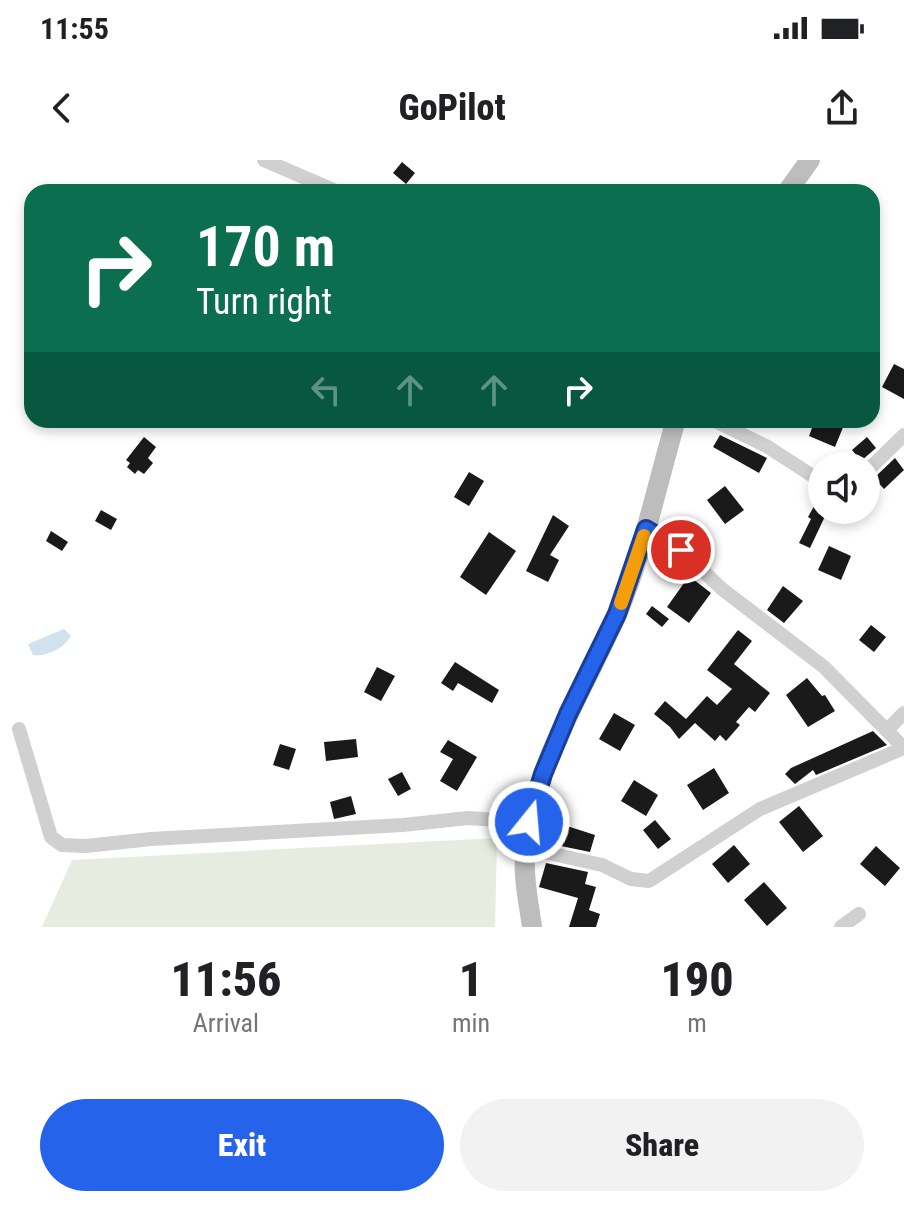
<!DOCTYPE html>
<style>
:root{--surface:#fff;--page:#f2f2f2;--text:#202124;--muted:#757577;--accent:#2563eb}
body{margin:0;font-family:"Roboto Condensed",sans-serif;background:var(--page);color:var(--text);height:100vh;display:flex;flex-direction:column;font-size:30px;white-space:nowrap}
*{box-sizing:border-box;margin:0}
p{font-size:26px;color:var(--muted)}
.icon{flex:none;width:44px;height:44px;fill:none;stroke:currentColor;stroke-width:2;stroke-linecap:round;stroke-linejoin:round}
.map{position:relative;height:767px;overflow:hidden}
.details{display:flex;flex-direction:column;background:var(--surface);flex:1}
.details>*{flex:none}
.hud{position:absolute;left:24px;top:24px;width:856px;height:244px;border-radius:24px;box-shadow:0 4px 12px #0003;background:#0b6e4f;color:#fff;overflow:hidden}
.buttons{position:absolute;left:808px;top:292px;display:grid;gap:16px}
.buttons a{display:grid;place-items:center;width:72px;height:72px;border-radius:50%;background:var(--surface);box-shadow:0 4px 12px #0003;font-size:40px}
.pin{position:absolute;display:grid;place-items:center;width:68px;height:68px;color:#fff;margin:-34px;border:4px solid #fff;border-radius:50%;box-shadow:0 2px 8px #0007}
.me{position:absolute;width:88px;margin:-44px;rotate:17deg;stroke-linejoin:round;filter:drop-shadow(0 0 6px #0008)}
.turn{display:flex;align-items:center;gap:28px;height:168px;padding:0 40px;font-size:36px}
.turn .icon{width:104px;height:104px;stroke-width:2.5}
.turn b{display:block;font-size:56px;line-height:68px}
.lanes{display:flex;align-items:center;height:76px;padding:0 40px;background:#0003;justify-content:center;gap:40px;direction:ltr}
.lanes .off{opacity:.35}
.eta{display:flex;justify-content:space-evenly;align-items:center;height:136px;text-align:center}
.eta b{font-size:48px;font-weight:800;line-height:56px}
.cta{display:flex;gap:16px;margin-top:auto;padding:16px 40px}
.cta a{flex:1;height:92px;border-radius:48px;background:var(--accent);color:#fff;font-size:32px;font-weight:800;line-height:92px;text-align:center}
.cta a+a{background:var(--page);color:var(--text)}
.status{display:flex;justify-content:space-between;align-items:center;height:56px;padding:0 40px;background:var(--surface);direction:ltr}
.status svg{height:22px;fill:currentColor}
header{display:flex;justify-content:space-between;align-items:center;height:104px;padding:0 40px;background:var(--surface);font-size:36px;font-weight:800}
.map>svg:first-child{display:block}
.green{fill:#e6ecdf}
.water{fill:#cfe2ee}
.building{fill:#1a1a1a}
.lines{fill:none;stroke-linecap:round;stroke-linejoin:round}
.street{stroke:#d0d0d0;stroke-width:14}
.secondary{stroke:#bdbdbd;stroke-width:20}
.route-casing{stroke:#184099;stroke-width:20}
.route{stroke:#2563eb;stroke-width:14}
.slow{stroke:#f59e0b;stroke-width:14}
</style>
<div class="status"><b>11:55</b><svg viewBox="0 0 49 12"><path d="M0 12V9h3v3zM5 12V6h3v6zM10 12V3h3v9zM15 12V0h3v12zM26 1h20v11H26zM47 4h2v5h-2z"/></svg></div>
<header><svg class="icon" aria-label="back" viewBox="0 0 24 24"><path d="M15 5l-7 7 7 7"/></svg>GoPilot<svg class="icon" aria-label="share" viewBox="0 0 24 24"><path d="M12 15V3M7 8l5-5 5 5M5 13v7h14v-7"/></svg></header>
<div class="map">
<svg width="904" height="767" viewBox="0 0 904 767">
<rect width="100%" height="100%" fill="#fff"/>
<!-- green -->
<path class="green" d="M497 678 495 767H42L72 700Z"/>
<!-- water -->
<path class="water" d="M64 469 71 476C64 488 47 497 33 495L28 484Z"/>
<!-- building -->
<path class="building" d="M402 2 415 13 406 24 393 13Z
M894 204 904 209V239L882 227Z
M815 260H833L844 265 835 287 809 276Z
M720 275 767 298 759 313 713 287Z
M144 277 156 287 148 298 153 303 144 314 138 310 135 314 127 307 130 303 126 300Z
M867 277 876 288 861 301 852 290Z
M895 298 904 310 884 329 874 318Z
M469 312 484 321 469 346 454 337Z
M725 326 744 350 725 364 707 340Z
M822 332V350H828L810 388 799 383 811 359 808 357Z
M101 350 117 359 111 370 95 361Z
M553 355 569 366 550 395 559 400 548 422 526 411Z
M51 371 68 382 62 391 46 381Z
M489 372 516 391 486 435 460 417Z
M829 386 851 396 841 420 818 410Z
M689 416 711 433 689 463 667 447Z
M783 426 803 441 784 463 767 450Z
M652 446 669 459 662 467 646 454Z
M871 465 886 477 874 492 859 480Z
M738 470 752 481 734 504 770 533 755 552 749 547 736 562 740 565 726 581 720 575 715 581 695 563 679 579 670 567 654 554 665 541 686 559 707 536 717 545 732 529 707 510Z
M455 502 499 530 492 543 458 523 453 531 441 523Z
M377 507 395 516 381 541 364 532Z
M807 518 822 536 825 535 835 551 808 567 786 535Z
M614 553 635 565 620 591 599 579Z
M873 571 887 585 816 615 813 610 795 624 785 614 791 608Z
M356 579 358 597 326 601 324 582Z
M448 580 477 597 457 631 440 621 453 599 440 592Z
M280 584 296 589 289 610 273 605Z
M714 608 729 633 703 650 687 625Z
M402 612 411 629 398 636 388 619Z
M634 620 658 635 646 656 621 641Z
M351 636 356 654 334 659 330 642Z
M799 646 823 676 803 692 779 662Z
M655 660 671 679 658 689 643 670Z
M567 666 595 675 590 692 561 686Z
M734 685 750 704 728 723 712 704Z
M876 686 900 708 885 726 860 704Z
M546 703 588 712 585 724 596 727 589 750 600 754 596 767H569L578 738 539 727Z
M764 722 787 748 767 766 744 740Z"/>
<g class="lines">
<!-- street -->
<path class="street" d="M264 0 338 32
M713 260 768 287 822 322
M866 312 904 275
M646 369 681 390 722 429 824 507 904 588
M19 569 51 677 62 685 86 686 151 679 403 665 468 658 529 662
M888 569 904 553
M526 688 602 705 631 719 649 721 760 649 904 588
M841 767 859 754"/>
<!-- secondary -->
<path class="secondary" d="M787 32 810 0
M532 767C529 744 523 718 525 694 532 606 584 531 618 452 644 390 657 324 676 260"/>
</g>
<g class="lines">
<defs>
<path id="route" d="M529 662 543 614 568 554 617 454 646 369 681 390"/>
</defs>
<!-- route casing -->
<use href="#route" class="route-casing"/>
<!-- route -->
<use href="#route" class="route"/>
<!-- slow -->
<path class="slow" d="M621 443 644 376"/>
</g>
</svg>
<div class="buttons">
<a><svg class="icon" aria-label="sound" viewBox="0 0 24 24"><path d="M4 9h4l5-4v14l-5-4H4zM17 9q2 3 0 6"/></svg></a>
</div>
<div class="pin" style="left:681px;top:390px;background:#d93025"><svg class="icon" aria-label="arrive" viewBox="0 0 24 24"><path d="M6 21V4h12l-3 4 3 4H6"/></svg></div>
<svg class="me" style="left:529px;top:662px" viewBox="-20 -20 40 40"><circle r="17" fill="#2563eb" stroke="#fff" stroke-width="3"/><path d="M0-11L8 9 0 5-8 9z" fill="#fff"/></svg>
<div class="hud">
<div class="turn"><svg class="icon" aria-label="right" viewBox="0 0 24 24"><path d="M7 20v-9h11M14 6l5 5-5 5"/></svg><div><b>170 m</b>Turn right</div></div>
<div class="lanes"><svg class="icon off" aria-label="left" viewBox="0 0 24 24"><path d="M17 20v-9H6M10 6l-5 5 5 5"/></svg><svg class="icon off" aria-label="ahead" viewBox="0 0 24 24"><path d="M12 20V5M6 11l6-6 6 6"/></svg><svg class="icon off" aria-label="ahead" viewBox="0 0 24 24"><path d="M12 20V5M6 11l6-6 6 6"/></svg><svg class="icon" aria-label="right" viewBox="0 0 24 24"><path d="M7 20v-9h11M14 6l5 5-5 5"/></svg></div>
</div>
</div>
<section class="details">
<div class="eta">
<div><b>11:56</b><p>Arrival</p></div>
<div><b>1</b><p>min</p></div>
<div><b>190</b><p>m</p></div>
</div>
<div class="cta"><a>Exit</a><a>Share</a></div>
</section>
